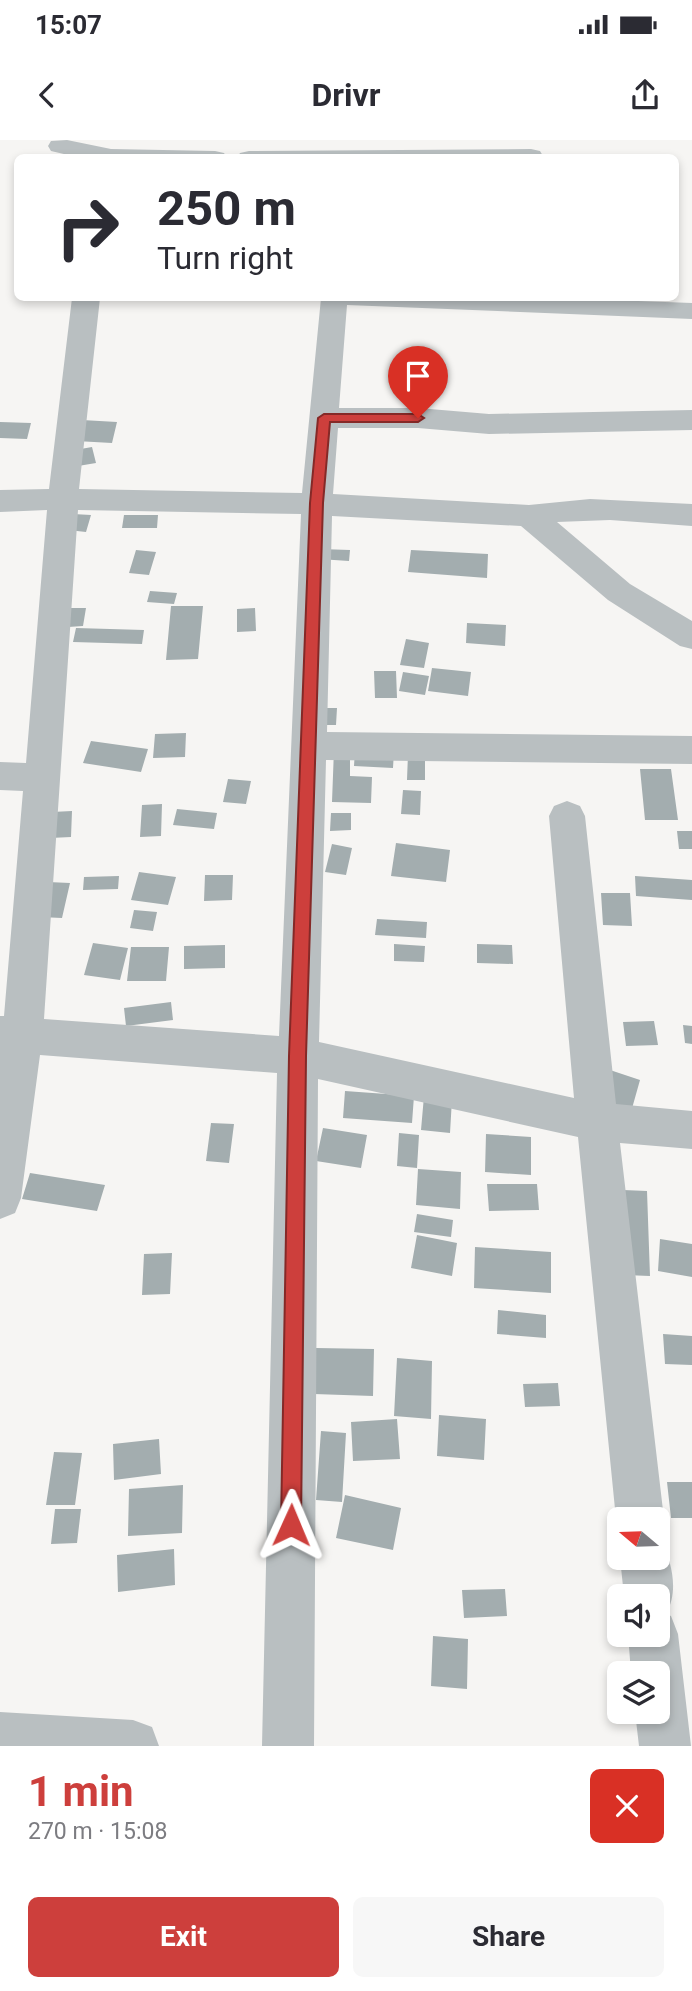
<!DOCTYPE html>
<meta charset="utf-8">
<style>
:root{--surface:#fff;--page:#f7f7f7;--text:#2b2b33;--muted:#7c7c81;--accent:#cd3f3c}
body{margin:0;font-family:Roboto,sans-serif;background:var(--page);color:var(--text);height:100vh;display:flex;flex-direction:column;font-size:26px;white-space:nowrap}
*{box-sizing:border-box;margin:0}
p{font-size:23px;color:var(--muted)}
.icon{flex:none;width:38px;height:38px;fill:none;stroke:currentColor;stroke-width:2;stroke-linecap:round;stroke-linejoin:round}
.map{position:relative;height:1606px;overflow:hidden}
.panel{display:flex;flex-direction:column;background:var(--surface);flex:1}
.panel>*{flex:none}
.hud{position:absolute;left:14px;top:14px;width:665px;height:147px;border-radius:10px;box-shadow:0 4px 10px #0003;background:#fff;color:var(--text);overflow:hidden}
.needle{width:46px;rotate:289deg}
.controls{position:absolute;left:607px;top:1367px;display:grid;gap:14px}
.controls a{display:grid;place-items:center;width:63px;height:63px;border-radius:10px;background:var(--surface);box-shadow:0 4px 10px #0003;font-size:35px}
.pin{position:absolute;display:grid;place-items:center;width:60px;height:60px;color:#fff;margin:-72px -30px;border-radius:50% 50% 50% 0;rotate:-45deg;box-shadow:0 0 7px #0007}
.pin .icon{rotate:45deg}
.me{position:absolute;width:77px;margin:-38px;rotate:1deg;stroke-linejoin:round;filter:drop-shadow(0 0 5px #0008)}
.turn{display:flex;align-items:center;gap:24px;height:147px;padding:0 28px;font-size:32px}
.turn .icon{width:91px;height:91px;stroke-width:2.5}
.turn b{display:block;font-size:49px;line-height:60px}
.round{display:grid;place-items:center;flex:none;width:74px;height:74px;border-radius:10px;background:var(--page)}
.head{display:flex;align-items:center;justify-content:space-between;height:119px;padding:0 28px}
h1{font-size:42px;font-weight:700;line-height:52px;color:var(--accent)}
.button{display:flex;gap:14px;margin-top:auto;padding:14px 28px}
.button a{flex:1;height:80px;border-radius:10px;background:var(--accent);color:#fff;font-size:28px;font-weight:700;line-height:80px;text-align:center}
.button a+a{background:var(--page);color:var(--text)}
.status{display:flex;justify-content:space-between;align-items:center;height:49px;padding:0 35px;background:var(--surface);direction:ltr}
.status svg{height:19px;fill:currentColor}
header{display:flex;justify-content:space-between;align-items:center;height:91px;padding:0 28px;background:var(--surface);font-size:32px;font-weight:700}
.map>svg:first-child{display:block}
.building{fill:#a3adaf}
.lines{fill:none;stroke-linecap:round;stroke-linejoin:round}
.street{fill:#b9bfc1;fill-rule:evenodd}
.route{fill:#cd3f3c;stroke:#852927;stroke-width:2}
</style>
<div class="status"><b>15:07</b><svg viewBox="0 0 49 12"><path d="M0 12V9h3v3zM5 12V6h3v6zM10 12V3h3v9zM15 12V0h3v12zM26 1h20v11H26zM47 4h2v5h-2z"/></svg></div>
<header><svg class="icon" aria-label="back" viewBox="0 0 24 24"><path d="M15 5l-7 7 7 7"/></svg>Drivr<svg class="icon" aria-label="share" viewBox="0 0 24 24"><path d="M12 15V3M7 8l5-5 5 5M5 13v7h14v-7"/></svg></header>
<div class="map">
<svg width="692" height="1606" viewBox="0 0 692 1606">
<rect width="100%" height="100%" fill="#f6f5f3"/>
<!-- building -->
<path class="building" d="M82 280 117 282 112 303 76 301Z
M0 282 31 283 27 299 0 298Z
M92 307 96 323 78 326 75 310Z
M73 374 91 375 86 392 68 390Z
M124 375H158L157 388H122Z
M320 409 350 410 349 421 319 419Z
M136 410 156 412 149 435 129 433Z
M411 410 488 414 487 438 408 432Z
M150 451 177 453 174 464 147 462Z
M171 466H203L198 519 166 520Z
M71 468H86L83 486 68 487Z
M255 468 256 491 237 492V469Z
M467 483 506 485 505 506 466 503Z
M76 488 144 490 142 504 73 502Z
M406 499 429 503 424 528 400 525Z
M432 528 471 532 468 556 428 551Z
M374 531H396L397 558H375Z
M403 532 429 536 425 555 399 551Z
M321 568H337L336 585H320Z
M186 593 185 617 153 618 155 594Z
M91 601 148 609 141 632 83 623Z
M334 609 350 610V636L372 637 371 663 332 662Z
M355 610 394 611 393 628 354 626Z
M408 614 425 615V640H407Z
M640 629H671L678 680H645Z
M228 639 251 641 246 664 223 662Z
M403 650 421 651 420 675 401 674Z
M162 664 161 696 140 697 142 665Z
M177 669 217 673 214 689 173 685Z
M72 671 71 697 50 698 52 672Z
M331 673H351V690L330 691Z
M677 691H692V709H679Z
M396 703 450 710 446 742 391 736Z
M332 704 352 708 346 735 325 732Z
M139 732 176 737 168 765 131 760Z
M205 735H233L232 760 204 761Z
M119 736 118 749 83 750 84 737Z
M635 736 692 740V760L636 756Z
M48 742 70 743 62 778 40 777Z
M601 753H630L632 786 603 785Z
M134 770 157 772 153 791 130 788Z
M377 779 427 782 426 798 375 795Z
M93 803 128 808 120 840 84 835Z
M394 804 425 806 424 822 394 821Z
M477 804 512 805 513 824 477 823Z
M225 805V828L184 829V806Z
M131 807H169L166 841H127Z
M171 862 173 880 126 886 124 868Z
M654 881 658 905 626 906 623 882Z
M683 885 692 886V904L685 903Z
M610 930 640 940 631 972 600 962Z
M345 951 414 956 412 983 343 978Z
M424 956 452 959 450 993 421 990Z
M211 983 234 984 229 1023 206 1021Z
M323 988 367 995 361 1028 316 1021Z
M399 993 419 995 417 1028 397 1026Z
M486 994 531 997V1035L485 1032Z
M418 1029 461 1032 460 1069 416 1065Z
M30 1033 105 1045 97 1071 22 1059Z
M487 1044H537L539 1070 489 1071Z
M623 1050 647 1051 650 1136 625 1135Z
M417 1074 453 1080 451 1097 414 1092Z
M417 1095 457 1103 452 1136 411 1128Z
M660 1099 692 1104V1137L658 1131Z
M475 1107 551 1112V1153L474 1148Z
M172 1113 170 1154 142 1155 144 1114Z
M498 1170 546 1175V1198L497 1194Z
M663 1194 692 1196V1225L665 1224Z
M316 1208 374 1209 373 1256 314 1254Z
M397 1218 432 1221 431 1279 394 1276Z
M558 1243 560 1266 525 1267 523 1244Z
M439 1275 486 1279 484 1320 437 1316Z
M397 1279 400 1319 353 1321 351 1282Z
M321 1291 346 1293 342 1362 316 1360Z
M159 1299 161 1334 114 1340 113 1304Z
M54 1312 82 1313 75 1365H46Z
M667 1342H692V1378H671Z
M183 1345 182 1393 128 1396 129 1349Z
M345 1355 401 1368 393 1410 336 1398Z
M55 1369H81L77 1403 51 1404Z
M174 1409 175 1445 118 1452 117 1415Z
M505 1449 507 1476 464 1478 462 1450Z
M433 1496 468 1499 467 1549 431 1546Z"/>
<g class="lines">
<!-- street -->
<path class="street" d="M67 0 111 9 215 11 224 13 227 18H81L51 11 48 6 51 1Z
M531 9 540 11 543 16 237 18 240 13 249 11Z
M72 158H100L79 349 302 353 321 158H558L692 163V179L347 165 339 268H418L489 274 692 270V290L489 294 418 288H338L333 354 529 365 590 359 692 364V386L610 380 557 382 630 444 692 481V509L680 506 608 460 521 386 332 376 327 592 692 596V624L326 620 319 902 574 958 549 676 554 666 567 661 580 666 585 676 616 964 692 971V1009L620 1003 664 1379 658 1394V1379H620V1388L616 1379 578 997 318 939 314 1606H262L277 933 40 915 21 1058 15 1073 0 1079V876H4L23 651 0 650V622L26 623 47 370 0 372V350L49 349ZM78 370 301 374 279 896 44 879Z
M658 1399 662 1401C672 1424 679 1451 666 1474L671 1476 678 1494 691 1606H639L635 1572H658V1533H631L628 1494H658V1456H624L620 1418H658Z
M0 1572 133 1580 152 1587 159 1606H0Z"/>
</g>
<!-- route -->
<path class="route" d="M324 274H418L424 278 418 282H330L323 363 306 916 301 1385 298 1392 291 1395 284 1392 281 1385 289 916 310 363 318 278Z"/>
</svg>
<div class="controls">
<a><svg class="needle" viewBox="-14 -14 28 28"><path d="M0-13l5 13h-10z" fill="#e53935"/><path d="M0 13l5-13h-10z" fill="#7c7c81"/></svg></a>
<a><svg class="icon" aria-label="sound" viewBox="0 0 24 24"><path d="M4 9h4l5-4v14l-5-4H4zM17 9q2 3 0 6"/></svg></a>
<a><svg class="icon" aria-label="layers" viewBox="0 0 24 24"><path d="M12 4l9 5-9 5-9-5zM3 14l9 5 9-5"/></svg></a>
</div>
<div class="pin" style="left:418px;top:278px;background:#d93025"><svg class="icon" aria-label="arrive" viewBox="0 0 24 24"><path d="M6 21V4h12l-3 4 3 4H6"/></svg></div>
<svg class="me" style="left:291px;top:1385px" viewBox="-20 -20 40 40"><path d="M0-17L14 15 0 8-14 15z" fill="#cd3f3c" stroke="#fff" stroke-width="4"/></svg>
<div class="hud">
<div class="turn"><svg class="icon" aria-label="right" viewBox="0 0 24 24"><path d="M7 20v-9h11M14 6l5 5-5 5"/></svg><div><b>250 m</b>Turn right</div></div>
</div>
</div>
<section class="panel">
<div class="head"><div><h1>1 min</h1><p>270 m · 15:08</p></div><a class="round" style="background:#d93025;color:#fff"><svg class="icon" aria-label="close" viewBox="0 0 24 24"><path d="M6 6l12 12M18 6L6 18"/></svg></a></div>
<div class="button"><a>Exit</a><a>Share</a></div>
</section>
